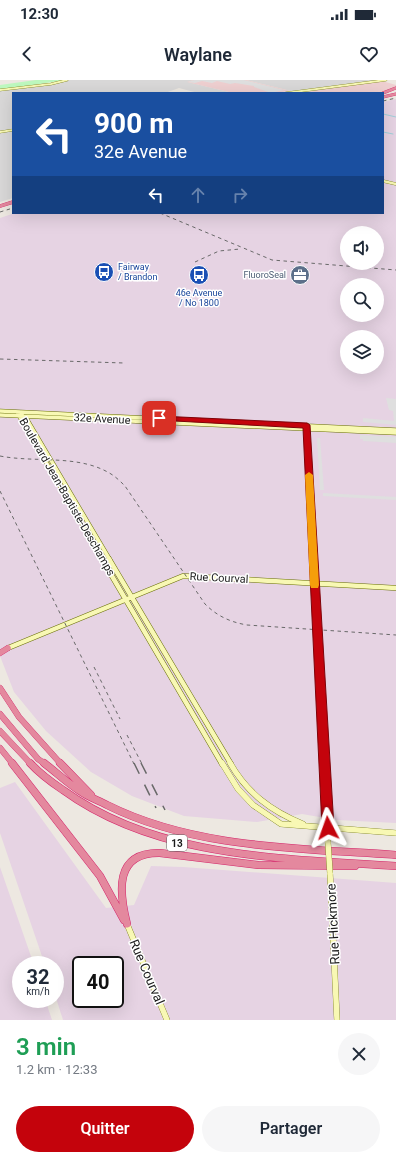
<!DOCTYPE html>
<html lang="fr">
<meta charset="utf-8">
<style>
:root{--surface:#fff;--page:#f6f6f7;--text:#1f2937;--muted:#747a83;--accent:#c4030c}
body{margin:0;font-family:Roboto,sans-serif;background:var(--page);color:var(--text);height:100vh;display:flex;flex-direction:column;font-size:15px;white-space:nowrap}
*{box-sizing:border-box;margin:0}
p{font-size:13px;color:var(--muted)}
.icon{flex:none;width:22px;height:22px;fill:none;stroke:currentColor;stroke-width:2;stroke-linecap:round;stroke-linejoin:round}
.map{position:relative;height:940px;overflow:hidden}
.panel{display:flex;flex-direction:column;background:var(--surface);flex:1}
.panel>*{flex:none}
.banner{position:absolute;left:12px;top:12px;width:372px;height:122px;border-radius:0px;box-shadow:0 4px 16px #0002;background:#1a4fa0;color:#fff;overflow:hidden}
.tools{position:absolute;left:340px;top:146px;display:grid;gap:8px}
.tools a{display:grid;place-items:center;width:44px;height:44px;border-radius:50%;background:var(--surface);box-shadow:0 4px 16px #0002;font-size:20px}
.speed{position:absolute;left:12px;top:876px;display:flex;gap:8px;font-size:20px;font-weight:700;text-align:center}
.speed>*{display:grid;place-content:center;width:52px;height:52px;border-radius:50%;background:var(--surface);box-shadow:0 4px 16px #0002;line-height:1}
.speed small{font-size:10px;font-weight:400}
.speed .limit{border:2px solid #111;border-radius:6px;background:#fff;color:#111}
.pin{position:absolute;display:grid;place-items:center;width:34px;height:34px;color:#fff;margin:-17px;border-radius:8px;box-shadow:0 2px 6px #0006}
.me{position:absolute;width:44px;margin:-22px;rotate:356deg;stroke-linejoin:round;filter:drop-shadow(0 0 3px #0008)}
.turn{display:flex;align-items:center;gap:14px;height:84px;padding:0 16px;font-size:18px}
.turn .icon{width:52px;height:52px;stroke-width:2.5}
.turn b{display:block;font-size:28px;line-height:34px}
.lanes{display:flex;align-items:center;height:38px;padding:0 16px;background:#0003;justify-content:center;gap:20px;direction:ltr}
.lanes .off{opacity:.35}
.round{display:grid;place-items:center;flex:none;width:42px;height:42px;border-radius:21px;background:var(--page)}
.head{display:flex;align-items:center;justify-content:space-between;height:68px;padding:0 16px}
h1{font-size:24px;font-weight:600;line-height:30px;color:#1e9e55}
.primary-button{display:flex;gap:8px;margin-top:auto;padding:8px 16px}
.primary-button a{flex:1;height:46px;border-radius:24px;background:var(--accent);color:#fff;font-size:16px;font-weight:600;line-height:46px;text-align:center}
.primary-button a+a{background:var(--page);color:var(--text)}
.status{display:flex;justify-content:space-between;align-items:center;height:28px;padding:0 20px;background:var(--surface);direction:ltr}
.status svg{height:11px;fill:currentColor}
header{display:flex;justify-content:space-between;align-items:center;height:52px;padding:0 16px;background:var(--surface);font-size:18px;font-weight:600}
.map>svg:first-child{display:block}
.residential{fill:#d9d8d8}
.commercial{fill:#eecfd0}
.industrial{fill:#e6d3e3;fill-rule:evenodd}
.park{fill:#bdf8be}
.parking{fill:#dfdfdf}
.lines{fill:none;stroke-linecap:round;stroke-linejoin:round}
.stream{stroke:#a1d0da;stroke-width:1}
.secondary-far4-casing{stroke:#686e06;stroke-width:2.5}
.secondary-far3-casing{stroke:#686e06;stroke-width:3}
.secondary-far2-casing{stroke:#686e06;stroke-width:4.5}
.secondary-far1-casing{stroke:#686e06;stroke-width:5.5}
.secondary-casing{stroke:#686e06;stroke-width:6}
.highway-far3-casing{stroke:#d3266a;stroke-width:3}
.highway-far2-casing{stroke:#d3266a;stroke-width:3.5}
.highway-far1-casing{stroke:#d3266a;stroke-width:6}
.highway-casing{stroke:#d3266a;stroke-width:8}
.secondary-far4{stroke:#f8f8b4;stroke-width:2}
.secondary-far3{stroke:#f8f8b4;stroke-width:2.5}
.secondary-far2{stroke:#f8f8b4;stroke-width:3.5}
.secondary-far1{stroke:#f8f8b4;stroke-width:4.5}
.secondary{stroke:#f8f8b4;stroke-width:5.5}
.highway-far3{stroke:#e4889e;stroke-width:2.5}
.highway-far2{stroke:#e4889e;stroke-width:3}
.highway-far1{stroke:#e4889e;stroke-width:5.5}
.highway{stroke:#e4889e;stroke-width:7}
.rail-far1{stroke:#696969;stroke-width:1;stroke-dasharray:3.5 3.5;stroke-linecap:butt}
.rail{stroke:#696969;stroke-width:1.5;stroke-dasharray:12 12;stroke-linecap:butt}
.secondary-bridge-casing{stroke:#686e06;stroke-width:6;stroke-linecap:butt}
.secondary-bridge{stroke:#f8f8b4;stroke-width:5.5}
.route{fill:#c4030c;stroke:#7f0208}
.slow{fill:#f59e0b}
.labels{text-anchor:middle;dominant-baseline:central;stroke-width:3;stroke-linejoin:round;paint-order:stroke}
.far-transit-label{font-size:9px;fill:#164399;stroke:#fff;text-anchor:start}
.far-service-label{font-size:9px;fill:#4e5e75;stroke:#fff;text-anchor:end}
.shield{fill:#fff;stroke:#5f5f5f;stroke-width:1}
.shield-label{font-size:10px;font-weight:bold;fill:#1b1b1b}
.street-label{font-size:11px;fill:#1b1b1b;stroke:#fff}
.near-street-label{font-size:13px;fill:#1b1b1b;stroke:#fff}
</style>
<div class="status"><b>12:30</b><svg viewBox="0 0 49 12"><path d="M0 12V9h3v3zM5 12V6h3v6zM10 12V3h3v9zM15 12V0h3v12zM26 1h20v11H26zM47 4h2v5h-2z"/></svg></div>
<header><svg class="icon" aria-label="back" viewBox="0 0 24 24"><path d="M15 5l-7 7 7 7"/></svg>Waylane<svg class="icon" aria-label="heart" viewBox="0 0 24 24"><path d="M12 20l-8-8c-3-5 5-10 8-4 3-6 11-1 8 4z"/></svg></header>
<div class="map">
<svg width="396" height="940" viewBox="0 0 396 940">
<rect width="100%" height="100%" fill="#ede8e1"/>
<!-- residential -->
<path class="residential" d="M69 0H193L188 2 233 13H198L179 8 165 13H13V118L0 122V11L24 8Z
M246 0H379L291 11Z"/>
<!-- commercial -->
<path class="commercial" d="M193 0H246L291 11 274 13H233L187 2Z
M382 1 396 5V7L380 13H314L308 11Z"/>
<!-- industrial -->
<path class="industrial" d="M396 19V743L337 740 302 734 257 742 184 736 132 716 91 692 46 651 14 612 0 576V138L15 133H383V22ZM347 153H377V183H347ZM347 205H377V235H347ZM347 257H377V287H347Z
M15 702 106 828 134 825 151 786 183 787 396 803V940H63L55 915V885H45L0 753V708ZM81 885H115V919H81Z
M0 787 34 885H21V919H45L52 940H0Z"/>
<!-- park -->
<path class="park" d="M36 0H66L0 10V5Z"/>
<!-- parking -->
<path class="parking" d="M194 0H244L284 10 271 13 254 7V6L235 3 230 4 217 1 212 3 202 1 195 3 188 2Z
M386 318 396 319V345L363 342V338L394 341 393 331 389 330Z
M360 355 396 357V363L363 361V359H360Z
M317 358H320L324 410H320Z
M323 413 396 417V420L323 416Z"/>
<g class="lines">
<!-- stream -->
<path class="stream" d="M383 34 396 37
M383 52 393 54"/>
<defs>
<path id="secondary-far4" d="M0 10 51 4 67 0
M286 13 386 0
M0 52 13 50"/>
<path id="secondary-far3" d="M383 101 396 104"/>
<path id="secondary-far2" d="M0 331 396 350
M17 332 103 480
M19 333 26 338 110 480
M0 335 396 353
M307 345 314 480"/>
<path id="secondary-far1" d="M102 479 222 684
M109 479 231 684
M314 479 324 684
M8 568 183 496 396 508"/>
<path id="secondary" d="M222 683 238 709 253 725 281 744 396 753
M230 683C247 713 271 731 303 744
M324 683 328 763
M330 793 337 940
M127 844 167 940"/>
<path id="highway-far3" d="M383 13 396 8
M383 17 396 14"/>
<path id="highway-far2" d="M0 126 13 122"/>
<path id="highway-far1" d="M0 573 8 568
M0 608 19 637 61 684
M0 634 38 679 45 684
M0 651 31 684
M0 668 13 684"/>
<path id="highway" d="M12 683 100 796 124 840
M30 683C40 694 51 702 63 710 158 779 283 778 396 786
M44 683C56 692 67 703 80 711 88 717 98 720 107 725 195 769 300 768 396 775
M60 683 91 715
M127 844C119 812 114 772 160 773L258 785 355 786"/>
</defs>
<!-- secondary-far4 casing -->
<use href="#secondary-far4" class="secondary-far4-casing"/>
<!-- secondary-far3 casing -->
<use href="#secondary-far3" class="secondary-far3-casing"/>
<!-- secondary-far2 casing -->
<use href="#secondary-far2" class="secondary-far2-casing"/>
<!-- secondary-far1 casing -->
<use href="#secondary-far1" class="secondary-far1-casing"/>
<!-- secondary casing -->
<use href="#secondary" class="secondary-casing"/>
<!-- highway-far3 casing -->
<use href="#highway-far3" class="highway-far3-casing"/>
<!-- highway-far2 casing -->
<use href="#highway-far2" class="highway-far2-casing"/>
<!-- highway-far1 casing -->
<use href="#highway-far1" class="highway-far1-casing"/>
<!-- highway casing -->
<use href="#highway" class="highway-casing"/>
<!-- secondary-far4 -->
<use href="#secondary-far4" class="secondary-far4"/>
<!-- secondary-far3 -->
<use href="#secondary-far3" class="secondary-far3"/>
<!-- secondary-far2 -->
<use href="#secondary-far2" class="secondary-far2"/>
<!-- secondary-far1 -->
<use href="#secondary-far1" class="secondary-far1"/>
<!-- secondary -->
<use href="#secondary" class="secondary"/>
<!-- highway-far3 -->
<use href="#highway-far3" class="highway-far3"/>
<!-- highway-far2 -->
<use href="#highway-far2" class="highway-far2"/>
<!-- highway-far1 -->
<use href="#highway-far1" class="highway-far1"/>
<!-- highway -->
<use href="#highway" class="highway"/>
<!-- rail-far1 -->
<path class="rail-far1" d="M383 21 396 18
M0 132 13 128
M160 133 272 180 396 190
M195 182 219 171 240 169
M0 279 124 283
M0 376C36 383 79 374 111 394 116 397 121 402 125 406L205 524C217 536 230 542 247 545L396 555
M0 411 134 684
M94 587 120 639
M127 655 142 684"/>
<!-- rail -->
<path class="rail" d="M134 683 156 728
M141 683 165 730"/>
<defs>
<path id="secondary-bridge" d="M328 763 330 793"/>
</defs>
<!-- secondary-bridge casing -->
<use href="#secondary-bridge" class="secondary-bridge-casing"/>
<!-- secondary-bridge -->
<use href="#secondary-bridge" class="secondary-bridge"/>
</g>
<!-- route -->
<path class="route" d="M159 336 307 343 310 345 334 748 332 752 328 754 323 752 322 748 303 348 157 340 156 338Z"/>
<!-- slow -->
<path class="slow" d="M309 392 313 395 319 505 318 508H311L310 505 305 395Z"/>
<!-- icons -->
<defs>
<symbol id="bus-disc" viewBox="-11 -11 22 22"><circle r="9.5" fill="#1a4fb4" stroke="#fff"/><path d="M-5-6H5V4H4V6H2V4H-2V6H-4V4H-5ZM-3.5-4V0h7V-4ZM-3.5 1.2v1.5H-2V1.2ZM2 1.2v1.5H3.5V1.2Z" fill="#fff"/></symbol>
<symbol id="office-disc" viewBox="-11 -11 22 22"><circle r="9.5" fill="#5c6f8a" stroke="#fff"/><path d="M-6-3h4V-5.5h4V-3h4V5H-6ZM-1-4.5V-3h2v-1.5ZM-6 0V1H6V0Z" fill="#fff"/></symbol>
</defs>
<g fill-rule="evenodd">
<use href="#bus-disc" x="93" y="181" width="22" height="22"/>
<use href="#bus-disc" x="188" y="184" width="22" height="22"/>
<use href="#office-disc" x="289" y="184" width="22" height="22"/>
</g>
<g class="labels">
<!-- far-transit labels -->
<g class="far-transit-label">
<text x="118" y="187">Fairway<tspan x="118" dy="10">/ Brandon</tspan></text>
<text x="199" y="213" text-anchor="middle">46e Avenue<tspan x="199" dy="10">/ No 1800</tspan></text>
</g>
<!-- far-service labels -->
<g class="far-service-label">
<text x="286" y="195">FluoroSeal</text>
</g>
<!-- shield labels -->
<rect class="shield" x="167" y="755" width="20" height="16" rx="3"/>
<g class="shield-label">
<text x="177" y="763">13</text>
</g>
<!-- street labels -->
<g class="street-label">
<text transform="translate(102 339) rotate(3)">32e Avenue</text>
<text transform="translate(67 417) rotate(60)">Boulevard Jean-Baptiste-Deschamps</text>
<text transform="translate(219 498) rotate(3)">Rue Courval</text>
</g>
<!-- near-street labels -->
<g class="near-street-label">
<text transform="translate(333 844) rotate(-93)">Rue Hickmore</text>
<text transform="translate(147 892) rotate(67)">Rue Courval</text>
</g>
</g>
</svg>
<div class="tools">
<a><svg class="icon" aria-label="sound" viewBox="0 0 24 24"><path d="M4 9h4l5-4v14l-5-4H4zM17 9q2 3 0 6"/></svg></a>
<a><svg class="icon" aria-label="search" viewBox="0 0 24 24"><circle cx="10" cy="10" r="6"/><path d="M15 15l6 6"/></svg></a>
<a><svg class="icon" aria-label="layers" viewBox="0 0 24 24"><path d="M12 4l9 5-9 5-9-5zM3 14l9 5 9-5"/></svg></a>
</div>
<div class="speed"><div>32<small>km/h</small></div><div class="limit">40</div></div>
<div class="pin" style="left:159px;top:338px;background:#d93025"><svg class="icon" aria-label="arrive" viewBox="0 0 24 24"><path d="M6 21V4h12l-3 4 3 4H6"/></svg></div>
<svg class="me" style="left:328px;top:748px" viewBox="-20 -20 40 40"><path d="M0-17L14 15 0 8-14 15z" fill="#c4030c" stroke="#fff" stroke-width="4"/></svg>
<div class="banner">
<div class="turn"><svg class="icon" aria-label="left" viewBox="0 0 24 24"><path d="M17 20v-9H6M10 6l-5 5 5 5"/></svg><div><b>900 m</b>32e Avenue</div></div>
<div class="lanes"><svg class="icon" aria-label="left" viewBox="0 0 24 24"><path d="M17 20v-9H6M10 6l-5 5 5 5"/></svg><svg class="icon off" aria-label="ahead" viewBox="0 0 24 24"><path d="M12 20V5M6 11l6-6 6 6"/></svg><svg class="icon off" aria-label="right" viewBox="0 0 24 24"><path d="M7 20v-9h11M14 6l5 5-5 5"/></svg></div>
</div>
</div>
<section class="panel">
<div class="head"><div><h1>3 min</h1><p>1.2 km · 12:33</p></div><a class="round"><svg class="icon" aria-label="close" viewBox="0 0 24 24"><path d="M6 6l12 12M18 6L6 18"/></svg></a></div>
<div class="primary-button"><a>Quitter</a><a>Partager</a></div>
</section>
